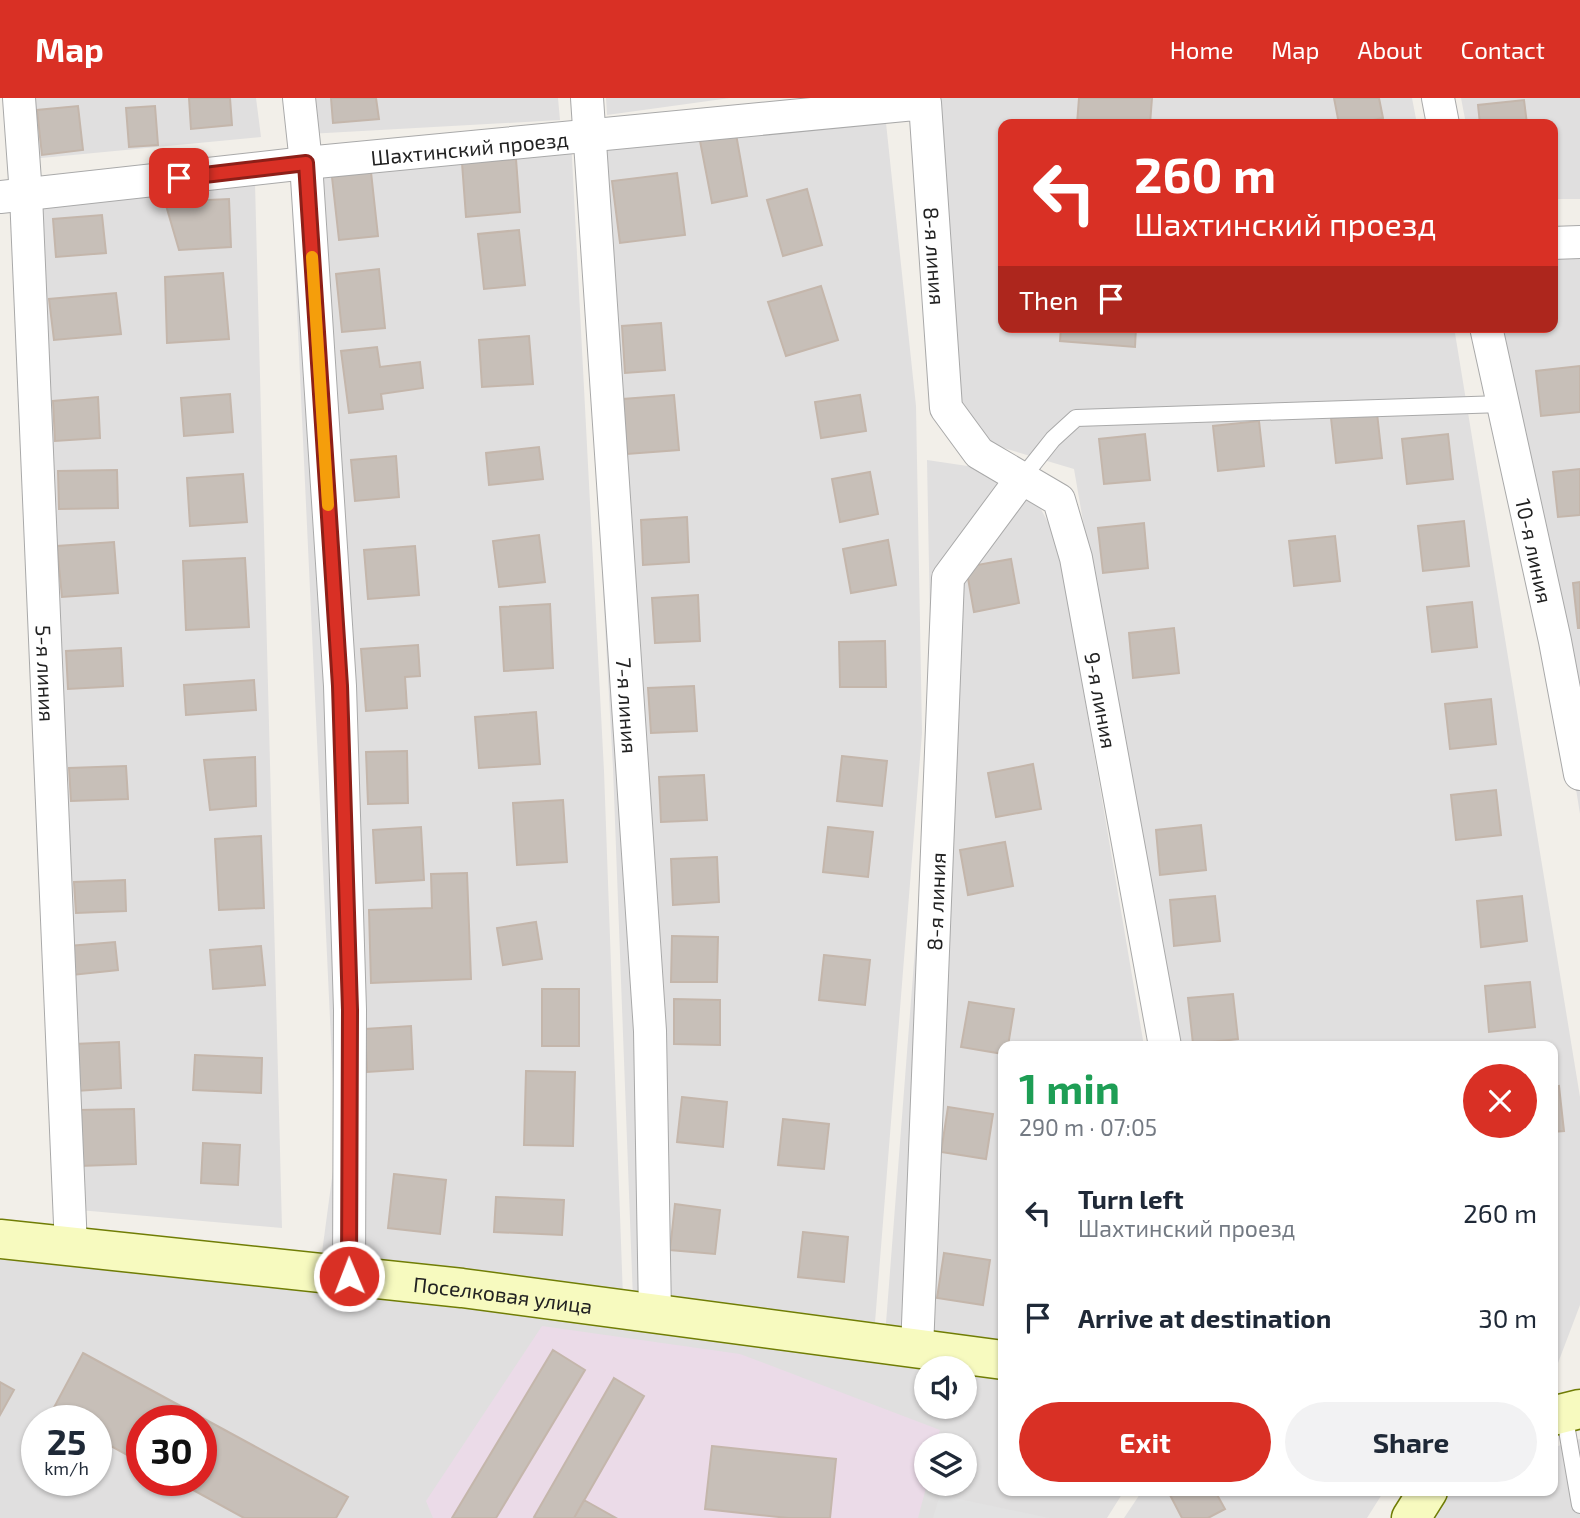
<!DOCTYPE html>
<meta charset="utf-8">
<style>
:root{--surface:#fff;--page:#f2f2f3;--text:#1f2937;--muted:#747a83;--accent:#d93025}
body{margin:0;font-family:"Exo 2",sans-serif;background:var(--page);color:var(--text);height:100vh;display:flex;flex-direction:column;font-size:26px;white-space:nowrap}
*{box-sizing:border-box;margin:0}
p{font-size:23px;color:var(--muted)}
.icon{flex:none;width:38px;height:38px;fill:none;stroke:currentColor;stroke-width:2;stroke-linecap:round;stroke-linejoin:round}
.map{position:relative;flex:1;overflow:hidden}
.side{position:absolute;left:998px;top:943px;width:560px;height:455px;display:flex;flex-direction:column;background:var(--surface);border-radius:14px;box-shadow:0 2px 5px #0004}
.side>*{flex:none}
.hud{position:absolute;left:998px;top:21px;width:560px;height:214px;border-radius:14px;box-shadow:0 2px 5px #0004;background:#d93025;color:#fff;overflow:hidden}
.controls{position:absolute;left:914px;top:1258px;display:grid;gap:14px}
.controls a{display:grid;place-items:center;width:63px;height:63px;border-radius:50%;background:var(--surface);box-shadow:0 2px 5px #0004;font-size:35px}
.speed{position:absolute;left:21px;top:1307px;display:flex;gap:14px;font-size:35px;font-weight:700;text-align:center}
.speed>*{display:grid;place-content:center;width:91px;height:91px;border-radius:50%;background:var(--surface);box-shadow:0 2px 5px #0004;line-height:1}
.speed small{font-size:18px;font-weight:400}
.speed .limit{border:10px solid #d22;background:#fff;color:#111}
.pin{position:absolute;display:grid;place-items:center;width:60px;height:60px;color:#fff;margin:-30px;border-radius:14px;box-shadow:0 4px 10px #0006}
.me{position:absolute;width:77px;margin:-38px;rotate:359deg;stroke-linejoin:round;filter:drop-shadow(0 0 5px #0008)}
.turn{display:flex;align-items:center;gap:24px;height:147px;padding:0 21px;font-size:32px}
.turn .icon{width:91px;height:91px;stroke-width:2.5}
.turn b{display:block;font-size:49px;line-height:60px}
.then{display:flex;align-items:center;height:66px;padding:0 21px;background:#0003;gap:14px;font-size:26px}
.round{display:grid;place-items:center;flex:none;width:74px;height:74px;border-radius:37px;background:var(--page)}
.headline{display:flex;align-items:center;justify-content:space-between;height:119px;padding:0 21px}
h1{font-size:42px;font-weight:700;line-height:52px;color:#1e9e55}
.cta{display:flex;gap:14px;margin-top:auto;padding:14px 21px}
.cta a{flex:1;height:80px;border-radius:42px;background:var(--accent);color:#fff;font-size:28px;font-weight:700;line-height:80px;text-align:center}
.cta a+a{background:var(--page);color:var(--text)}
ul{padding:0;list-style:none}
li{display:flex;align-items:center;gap:21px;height:105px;padding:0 21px}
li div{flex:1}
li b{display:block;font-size:26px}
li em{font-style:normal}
header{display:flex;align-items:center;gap:42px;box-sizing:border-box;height:98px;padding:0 35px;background:var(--accent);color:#fff}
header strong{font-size:33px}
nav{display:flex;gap:38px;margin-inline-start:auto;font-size:24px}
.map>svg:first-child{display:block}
.residential{fill:#e0dfdf;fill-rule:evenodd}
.industrial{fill:#ebdbe8}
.parking{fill:#e2e2e2}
.building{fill:#c7bfb8;stroke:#c4b6ab;stroke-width:2}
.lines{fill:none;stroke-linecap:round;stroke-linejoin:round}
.lane-casing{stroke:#a9a9a9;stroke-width:18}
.street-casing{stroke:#a9a9a9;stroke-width:34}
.secondary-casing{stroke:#707d05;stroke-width:41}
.lane{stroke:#fff;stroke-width:16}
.street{stroke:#fff;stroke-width:32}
.secondary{stroke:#f7fabf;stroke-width:38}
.route-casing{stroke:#8d1f18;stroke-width:18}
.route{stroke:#d93025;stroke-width:12}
.slow{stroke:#f59e0b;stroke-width:12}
.labels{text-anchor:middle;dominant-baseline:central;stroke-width:5;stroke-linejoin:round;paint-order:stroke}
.street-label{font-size:21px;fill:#222;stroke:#fff}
</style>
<header>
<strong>Map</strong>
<nav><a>Home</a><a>Map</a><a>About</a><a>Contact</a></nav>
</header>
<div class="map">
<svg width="1580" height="1420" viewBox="0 0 1580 1420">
<rect width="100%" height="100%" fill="#f2efe9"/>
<!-- residential -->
<path class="residential" d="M25 0H256L261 39 31 61Z
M304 0H558L560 22 308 36Z
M606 0H730L607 17Z
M908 0H1412L1417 26H1003V229H1454L1580 999V1207L1558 1265 1552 1268V948H1174L1074 371 957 336Z
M1461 0H1580V101H1552V26H1466Z
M884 6 916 308 922 635 874 1237 633 1202 613 670 578 42Z
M571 41 604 673 623 1200 321 1162 336 1050 290 63Z
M255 85 282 1130 68 1111 41 110Z
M1552 149H1580V716L1502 229H1552Z
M927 362 1022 376 1058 443 1144 948H1003V1250L885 1238 932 632Z
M0 1160 1003 1269V1393H1124L1107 1420H0ZM926 1270H964V1309H926ZM37 1323H96V1382H37ZM142 1323H201V1382H142ZM926 1348H964V1386H926Z
M1580 1341V1420H1424L1439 1393H1552V1350Z
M1142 1393H1384L1367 1420H1124Z"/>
<!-- industrial -->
<path class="industrial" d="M542 1228 740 1256 940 1332 936 1347 926 1348 927 1386 918 1420H433L426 1403Z"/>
<!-- parking -->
<path class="parking" d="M940 1397 1049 1420H933Z"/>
<!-- building -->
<path class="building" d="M189 0H230L232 27 191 31Z
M331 0H376L379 21 333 25Z
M1079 0H1152L1150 26H1077Z
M1334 0H1379L1383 20 1354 26H1339Z
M1524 2 1527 26H1480L1478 7Z
M78 8 83 52 42 57 37 12Z
M155 8 158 47 129 49 126 10Z
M736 36 747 98 712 105 700 43Z
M516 61 520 114 466 119 462 65Z
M371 74 378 138 339 142 332 79Z
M677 75 685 137 620 145 612 83Z
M807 91 822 147 783 158 767 102Z
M229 101 231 149 179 152 165 104Z
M102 117 106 155 56 159 53 121Z
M519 132 525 187 484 191 478 136Z
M379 171 385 230 342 234 336 176Z
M223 175 229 241 167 245 165 179Z
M821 188 838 242 786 258 768 204Z
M116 195 121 236 54 242 49 201Z
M661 225 665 272 625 275 622 228Z
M1061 229H1136L1135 249 1060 243Z
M529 238 533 286 482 289 479 242Z
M377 249 380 269 420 264 423 290 381 296 383 311 349 315 341 253Z
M1580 268V314L1541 318 1536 273Z
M230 296 233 334 184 338 181 300Z
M674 297 679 352 627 356 623 301Z
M860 297 866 333 821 340 815 304Z
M98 299 100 340 55 343 53 303Z
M1377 315 1382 360 1336 365 1331 320Z
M1259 323 1264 368 1218 373 1213 328Z
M1145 336 1150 382 1104 386 1099 341Z
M1448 336 1453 381 1407 386 1402 341Z
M539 349 543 381 489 387 486 355Z
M396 358 399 399 355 403 351 362Z
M1580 371V417L1558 419 1553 374Z
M117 372 118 410 59 411 58 373Z
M870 374 878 416 840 424 832 381Z
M243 376 247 424 190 428 187 380Z
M687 419 689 464 643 467 641 422Z
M1464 423 1469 468 1423 473 1418 428Z
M1144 425 1148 470 1103 475 1098 430Z
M539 437 545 484 499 489 493 443Z
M1335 438 1340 483 1294 488 1289 443Z
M888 442 896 487 851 495 843 451Z
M114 444 118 495 62 499 57 448Z
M415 448 419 497 368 501 364 452Z
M245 460 249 529 186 532 183 463Z
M1011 461 1019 505 974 514 966 469Z
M1580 484V530H1578L1573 485Z
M698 497 700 543 655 545 652 500Z
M1472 504 1477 549 1432 554 1427 509Z
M550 506 553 570 504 573 500 509Z
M1174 530 1179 575 1133 580 1129 535Z
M885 543 886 589H840L839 544Z
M418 547 420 578 405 579 407 610 366 613 361 551Z
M121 550 123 588 68 591 66 553Z
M254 582 256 612 186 617 184 587Z
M694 588 697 633 651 635 648 590Z
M1491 601 1496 646 1450 651 1445 606Z
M536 614 540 666 479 670 475 619Z
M407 653 408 705 368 706 366 654Z
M842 658 887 663 882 708 837 703Z
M255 659 256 708 210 712 204 662Z
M1033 666 1041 711 996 719 988 675Z
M126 668 128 701 71 703 69 670Z
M704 677 707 722 661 724 659 679Z
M1496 692 1501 737 1456 742 1451 697Z
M563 702 567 764 517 767 513 705Z
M1201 727 1206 772 1160 777 1156 732Z
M421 729 424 782 376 785 373 732Z
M828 729 873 734 868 779 823 774Z
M261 738 264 810 219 812 215 741Z
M1005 744 1013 788 968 797 960 752Z
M717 759 719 804 673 807 671 761Z
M467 775 471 881 371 885 369 812 432 810 431 776Z
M125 782 126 813 76 815 74 784Z
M1215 798 1220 843 1174 848 1170 802Z
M1522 798 1527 843 1481 849 1477 803Z
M536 824 542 861 503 867 497 830Z
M672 838 718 839 717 884H671Z
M115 844 118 872 72 877 69 848Z
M261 848 265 887 213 891 210 852Z
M824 857 870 862 865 907 819 902Z
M1530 884 1535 929 1489 934 1485 888Z
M542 891H579V948H542Z
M1233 896 1238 941 1193 946 1188 900Z
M674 901 720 902V947L674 946Z
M969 904 1014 911 1008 948H1003V956L961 949Z
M411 928 413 971 367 974 365 931Z
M119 944 121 990 76 993 74 946Z
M195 957 262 960 261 995 193 992Z
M526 973 575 974 573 1048 524 1047Z
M1559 988 1564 1033 1552 1034V989Z
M682 999 727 1004 723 1049 677 1044Z
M948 1009 993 1016 986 1061 941 1054Z
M134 1011 136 1066 79 1068 77 1012Z
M783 1021 829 1026 824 1071 778 1067Z
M203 1045 240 1047 238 1087 201 1085Z
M394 1076 446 1082 440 1136 388 1130Z
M496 1099 564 1102 562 1137 494 1134Z
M675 1106 720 1112 715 1156 670 1152Z
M803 1134 848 1139 844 1184 798 1179Z
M944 1155 990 1162 983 1207 937 1200Z
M553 1252 585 1272 496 1420H452Z
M83 1255 348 1399 336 1420H244L175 1382H201V1323H142V1365L96 1340V1323H65L51 1315Z
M614 1280 644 1298 574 1420H536L534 1419Z
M0 1284 14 1292 0 1317Z
M712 1348 836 1361 830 1420H788L705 1411Z
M1172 1393H1215L1225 1411 1208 1420H1182L1169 1395Z
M584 1402 616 1420H574Z"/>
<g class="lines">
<defs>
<path id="lane" d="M1022 380 1053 341 1076 320 1502 306
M1564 1315 1580 1407"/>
<g id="street">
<path id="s1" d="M19 0 26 97 71 1149"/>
<path d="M299 0 306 65 340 588 350 912 349 1178"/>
<path id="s2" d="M587 0 650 933 655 1216"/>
<path d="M1438 0 1443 26"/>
<path id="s3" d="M0 99 306 65 925 5 946 310 979 355 1059 402 1076 460 1165 948"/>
<path d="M1552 145 1580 144"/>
<path id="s4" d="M1486 229 1555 543 1580 676"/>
<path id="s5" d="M917 1251 948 480 1022 380"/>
</g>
<g id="secondary">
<path id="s6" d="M0 1141 462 1190 1003 1262"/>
<path d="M1552 1318 1580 1311"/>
<path d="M1411 1420 1428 1393"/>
</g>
</defs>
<!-- lane casing -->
<use href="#lane" class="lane-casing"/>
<!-- street casing -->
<use href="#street" class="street-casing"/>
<!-- secondary casing -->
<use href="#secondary" class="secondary-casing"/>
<!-- lane -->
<use href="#lane" class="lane"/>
<!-- street -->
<use href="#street" class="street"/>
<!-- secondary -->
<use href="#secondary" class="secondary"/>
</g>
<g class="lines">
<defs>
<path id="route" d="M179 80 306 65 340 588 350 912 349 1178"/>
</defs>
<!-- route casing -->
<use href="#route" class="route-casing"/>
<!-- route -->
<use href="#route" class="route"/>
<!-- slow -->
<path class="slow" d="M312 159 328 407"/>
</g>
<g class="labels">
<!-- street labels -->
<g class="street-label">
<text stroke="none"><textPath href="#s3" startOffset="472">Шахтинский проезд</textPath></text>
<text stroke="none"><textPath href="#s3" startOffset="1083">8-я линия</textPath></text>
<text stroke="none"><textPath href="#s4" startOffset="229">10-я линия</textPath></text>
<text stroke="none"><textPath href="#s1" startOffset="576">5-я линия</textPath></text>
<text stroke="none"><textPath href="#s3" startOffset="1589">9-я линия</textPath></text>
<text stroke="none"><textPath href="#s2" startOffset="609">7-я линия</textPath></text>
<text stroke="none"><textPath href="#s5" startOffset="448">8-я линия</textPath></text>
<text stroke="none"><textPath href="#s6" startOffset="506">Поселковая улица</textPath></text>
</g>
</g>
</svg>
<div class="controls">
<a><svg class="icon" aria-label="sound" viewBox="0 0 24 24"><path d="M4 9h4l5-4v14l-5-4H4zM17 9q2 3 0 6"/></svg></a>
<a><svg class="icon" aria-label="layers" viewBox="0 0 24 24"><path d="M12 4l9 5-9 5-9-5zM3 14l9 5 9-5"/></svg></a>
</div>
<div class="speed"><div>25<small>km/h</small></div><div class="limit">30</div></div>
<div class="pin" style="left:179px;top:80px;background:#d93025"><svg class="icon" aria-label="arrive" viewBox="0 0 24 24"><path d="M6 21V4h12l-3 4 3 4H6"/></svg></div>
<svg class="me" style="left:349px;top:1178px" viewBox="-20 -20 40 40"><circle r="17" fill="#d93025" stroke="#fff" stroke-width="3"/><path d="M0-11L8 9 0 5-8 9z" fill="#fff"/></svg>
<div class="hud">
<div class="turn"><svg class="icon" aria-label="left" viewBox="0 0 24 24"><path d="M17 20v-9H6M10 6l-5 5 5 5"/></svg><div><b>260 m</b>Шахтинский проезд</div></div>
<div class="then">Then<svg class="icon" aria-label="arrive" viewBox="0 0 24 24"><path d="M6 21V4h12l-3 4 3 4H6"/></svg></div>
</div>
<section class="side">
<div class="headline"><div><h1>1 min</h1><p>290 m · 07:05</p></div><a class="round" style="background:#d93025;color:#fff"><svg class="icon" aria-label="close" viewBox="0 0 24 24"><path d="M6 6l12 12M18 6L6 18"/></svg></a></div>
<ul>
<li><svg class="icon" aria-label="left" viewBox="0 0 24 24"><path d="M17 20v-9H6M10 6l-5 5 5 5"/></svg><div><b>Turn left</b><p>Шахтинский проезд</p></div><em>260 m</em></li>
<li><svg class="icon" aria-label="arrive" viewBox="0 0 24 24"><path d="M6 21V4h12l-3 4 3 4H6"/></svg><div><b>Arrive at destination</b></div><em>30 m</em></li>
</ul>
<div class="cta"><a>Exit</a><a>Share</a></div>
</section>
</div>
